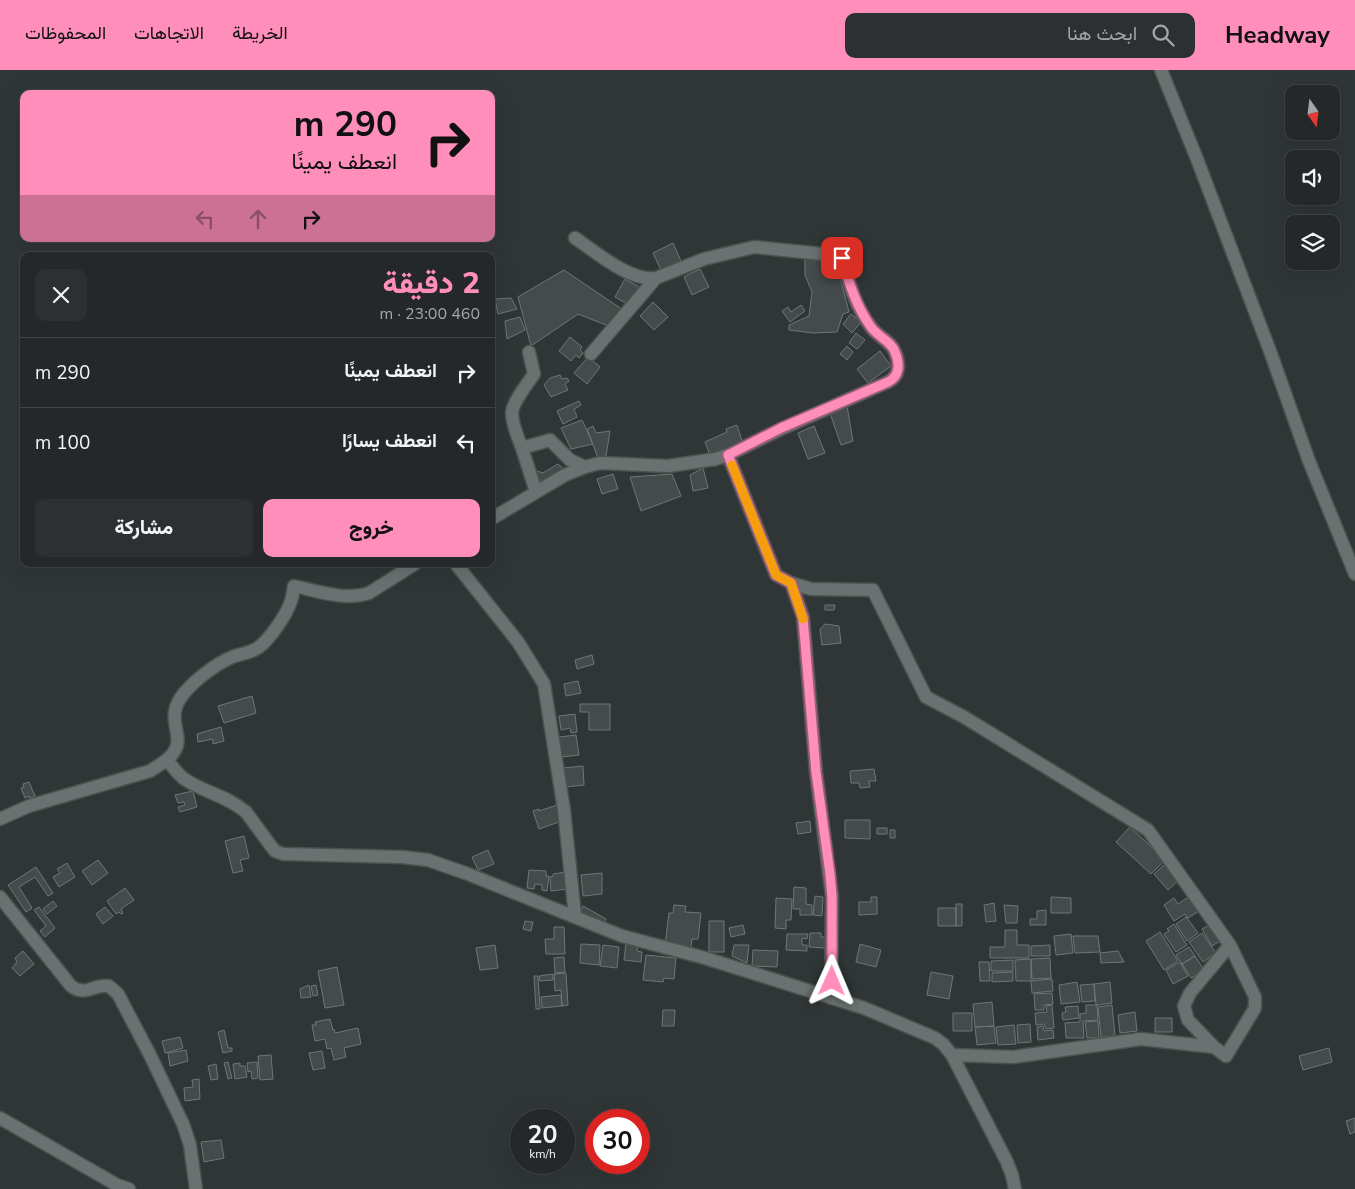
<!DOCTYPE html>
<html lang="ar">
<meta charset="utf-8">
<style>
:root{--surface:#242828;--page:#2c3030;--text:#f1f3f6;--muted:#a3a6a8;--line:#414445;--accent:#ff8eba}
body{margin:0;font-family:"Nunito Sans",Vazirmatn,sans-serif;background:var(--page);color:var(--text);direction:rtl;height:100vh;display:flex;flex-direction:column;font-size:19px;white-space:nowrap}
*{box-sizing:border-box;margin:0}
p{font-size:16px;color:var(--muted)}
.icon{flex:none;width:28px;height:28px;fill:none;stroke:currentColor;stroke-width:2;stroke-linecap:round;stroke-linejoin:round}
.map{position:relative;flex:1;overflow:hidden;direction:ltr}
.drawer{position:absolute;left:20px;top:182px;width:475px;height:315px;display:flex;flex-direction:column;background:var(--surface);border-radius:10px;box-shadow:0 5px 20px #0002,0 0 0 1px var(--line);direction:rtl}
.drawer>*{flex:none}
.guide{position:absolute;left:20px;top:20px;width:475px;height:152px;border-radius:10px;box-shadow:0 5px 20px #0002,0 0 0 1px var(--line);direction:rtl;background:#ff8eba;color:#111;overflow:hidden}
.needle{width:32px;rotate:166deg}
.buttons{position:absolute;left:1285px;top:15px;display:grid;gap:10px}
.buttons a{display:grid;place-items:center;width:55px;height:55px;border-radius:10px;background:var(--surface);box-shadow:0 5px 20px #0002,0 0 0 1px var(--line);font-size:25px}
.speed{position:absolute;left:510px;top:1039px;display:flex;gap:10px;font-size:25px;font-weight:700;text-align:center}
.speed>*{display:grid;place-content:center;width:65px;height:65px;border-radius:50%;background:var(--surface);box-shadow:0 5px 20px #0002,0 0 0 1px var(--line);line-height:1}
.speed small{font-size:12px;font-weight:400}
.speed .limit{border:8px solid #d22;background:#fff;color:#111}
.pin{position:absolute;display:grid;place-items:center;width:42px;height:42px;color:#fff;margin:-21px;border-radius:10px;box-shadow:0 2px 8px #0006}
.me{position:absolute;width:55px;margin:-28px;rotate:1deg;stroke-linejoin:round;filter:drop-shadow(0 0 4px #0008)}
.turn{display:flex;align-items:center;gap:18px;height:105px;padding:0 15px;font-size:22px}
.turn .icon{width:65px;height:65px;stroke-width:2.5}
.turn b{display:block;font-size:35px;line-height:42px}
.lanes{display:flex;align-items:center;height:48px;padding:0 15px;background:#0003;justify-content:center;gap:25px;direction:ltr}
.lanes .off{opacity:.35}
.round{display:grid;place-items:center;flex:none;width:52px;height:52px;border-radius:10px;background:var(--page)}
.overview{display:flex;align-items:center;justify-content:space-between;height:85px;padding:0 15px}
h1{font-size:30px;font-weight:800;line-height:38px;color:var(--accent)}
.action{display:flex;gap:10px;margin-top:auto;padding:10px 15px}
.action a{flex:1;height:58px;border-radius:10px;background:var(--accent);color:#111;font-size:20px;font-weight:800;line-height:58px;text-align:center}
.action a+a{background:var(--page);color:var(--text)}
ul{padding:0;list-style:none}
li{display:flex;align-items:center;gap:15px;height:70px;padding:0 15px;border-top:1px solid var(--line)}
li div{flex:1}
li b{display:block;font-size:19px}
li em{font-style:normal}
header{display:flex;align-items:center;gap:30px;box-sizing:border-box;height:70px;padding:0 25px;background:var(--accent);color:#111}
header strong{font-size:24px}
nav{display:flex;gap:28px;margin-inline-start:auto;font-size:18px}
.search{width:350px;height:45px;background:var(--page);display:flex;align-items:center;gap:12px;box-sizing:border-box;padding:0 18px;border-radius:10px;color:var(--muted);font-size:19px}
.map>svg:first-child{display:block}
.building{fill:#444b4a;stroke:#6f7676}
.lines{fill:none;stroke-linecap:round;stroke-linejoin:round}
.street-casing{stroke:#4d5251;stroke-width:15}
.street{stroke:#6a7171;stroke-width:12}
.route-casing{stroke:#a65c79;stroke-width:12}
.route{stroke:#ff8eba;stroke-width:9}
.slow{stroke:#f59e0b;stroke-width:9}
</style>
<header>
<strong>Headway</strong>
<div class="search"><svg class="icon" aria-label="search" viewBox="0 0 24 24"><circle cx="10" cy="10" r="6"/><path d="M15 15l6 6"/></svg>ابحث هنا</div>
<nav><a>الخريطة</a><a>الاتجاهات</a><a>المحفوظات</a></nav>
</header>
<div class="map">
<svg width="1355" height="1119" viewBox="0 0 1355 1119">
<rect width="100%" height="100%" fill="#303636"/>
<!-- building -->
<path class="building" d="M673 173 682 193 662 202 653 183Z
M805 188 836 192 849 242 843 244 837 262 813 263 789 260V255L809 246 812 222 805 205Z
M700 199 709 217 692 225 684 207Z
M564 200 623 240 611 257 578 244 531 276 518 227Z
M625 209 639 217 629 235 615 227Z
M511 228 517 239 498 244 495 229Z
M653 232 668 247 654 260 640 246Z
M801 235 805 241 790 252 782 241 788 237 791 242Z
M851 244 861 252 852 263 843 254Z
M520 247 525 260 507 269 505 251Z
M856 263 865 270 857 279 849 273Z
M570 267 582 277 580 280 583 283 579 288 576 285 571 291 559 281Z
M847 276 853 282 847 290 840 284Z
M880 281 891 296 868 313 857 299Z
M588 287 600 297 587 314 574 303Z
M560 305 562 309 567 308 569 311 565 314 568 320 551 327 544 315 550 308Z
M579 331 581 335 574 339 577 347 563 354 557 341Z
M847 336 853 371 841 375 829 340Z
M582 350 593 374 571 379 561 358Z
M737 355 742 371 737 373 738 375 710 385 705 372 727 362 726 359Z
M593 356 596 363 610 361 606 386 598 388 587 359Z
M814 356 825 383 808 389 798 363Z
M558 394 566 401 539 418 534 400 543 403Z
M703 398 708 418 693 421 690 405Z
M613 404 618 419 602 424 597 409Z
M672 404 681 426 641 441 630 407Z
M825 535H835L834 540H825Z
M825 554 839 556 841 573 822 575 820 559Z
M592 585 594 594 577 599 575 590Z
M578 611 581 623 566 626 564 614Z
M252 626 256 643 224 653 218 636Z
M580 634H610V660H589V642H580Z
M575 644 577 662 571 663 570 658 561 660 559 646Z
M221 657 224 671 213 674V669L198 672 197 664Z
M576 665 579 685 561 687 559 667Z
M583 696 584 715 565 717 563 698Z
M874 699 876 711H869L870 717 860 718 859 713H851L850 701Z
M29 712 35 726 30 728 29 726 25 728 21 718 24 717 23 714Z
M193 721 197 737 180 742 178 737 185 735 184 732 178 733 175 725Z
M557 735 562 751 539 759 533 741 539 739V741Z
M845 750H870V769L845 768Z
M810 751 811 762 798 764 796 753Z
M1130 757 1165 790 1151 804 1116 772Z
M877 758H887V764H877Z
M890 760H895V768H890Z
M244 766 249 788 240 790 243 801 233 803 225 771Z
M488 780 494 794 478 800 472 787Z
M98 790 108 803 92 815 82 801Z
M67 793 75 807 59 817 53 807 60 803 57 799Z
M1166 793 1180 809 1168 820 1154 804Z
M36 797 53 823 48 826 35 807 19 817 32 838 26 842 8 815Z
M529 800 546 801V806H549L547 821 542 820V815L535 814 534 819 527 818Z
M566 802 568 819 551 821 550 807 553 806V804Z
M602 803V824L583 826 581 805Z
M794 817 806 818V834L812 835V845H800V839H793Z
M125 818 134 830 121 839 123 843 121 844 119 842 116 844 107 831Z
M815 826 823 827 822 846 813 845Z
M1190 826 1199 841 1188 848 1185 844 1174 851 1164 835 1174 828 1178 834Z
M871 827H877V844L859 845V832H871Z
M1051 827 1071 828V843H1051Z
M776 828 792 829 791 850H786V859L775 858Z
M53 831 57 836 47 844 43 839Z
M994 833 996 851 986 852 984 835Z
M956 834H962V856H956Z
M674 835 686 836 685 842 701 843 698 869H692L691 878 665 875 669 843H673Z
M1004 835 1018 836 1017 853H1006Z
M583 836 606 849 603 855 580 842Z
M39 837 55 858 45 867 40 861 46 856 34 840Z
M105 837 113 846 103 854 96 844Z
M938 838H956V856H938Z
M1046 840V855H1030V849H1037V841Z
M1186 847 1198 863 1187 871 1176 854Z
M525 851 533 852 531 861 523 859Z
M709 851H724V882H709Z
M1213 853 1223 869 1212 876 1202 859Z
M1174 854 1187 875 1176 882 1164 864 1169 861 1167 859Z
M743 855 745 864 731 867 729 858Z
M554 857H564L565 884H546L545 869H554Z
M1005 860H1017V875H1029V888H990V877H1005Z
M1160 862 1178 891 1164 900 1146 871Z
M810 863H821V867H826L825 878 809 877Z
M1202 863 1216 883 1203 892 1189 872Z
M787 864H808L807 869 802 868V875H807V881L786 880Z
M1071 864 1073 883 1056 885 1054 866Z
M1073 866H1098L1100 882 1075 883Z
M626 873 638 874 637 881 642 882 641 892 624 890Z
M581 874 600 875 599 895 580 893Z
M860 874 881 880 876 897 856 892Z
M495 875 498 898 480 900 476 878Z
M603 875 619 877 617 898 600 896Z
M734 875H749L747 893 732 886Z
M1050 875V886H1031V876Z
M1189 877 1195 886 1182 894 1176 885Z
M753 880 778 881 777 897 752 896Z
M23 881 34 894 20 906 12 898 17 892 15 888Z
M1118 881 1124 892 1101 893 1100 883Z
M646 885 676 888 674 909 664 908 663 912 643 910Z
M1195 886 1204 900 1191 908 1182 894Z
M564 887 565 902 555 903 554 888Z
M1050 888 1051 908 1032 909 1031 889Z
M1031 889V911H1016L1015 890Z
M1013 890V901H991V891Z
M979 892H989L990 911H980Z
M1180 892 1188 906 1173 914 1166 900Z
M337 897 344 935 325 938 318 901Z
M931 902 953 906 949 929 927 925Z
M1013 902V911L992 912V903Z
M566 903 568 935 562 936 561 920 555 921 554 904Z
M553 904V910L540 911 539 906Z
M534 906H538L540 939H536Z
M1052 909 1053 921 1032 923 1031 911Z
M1077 912 1080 932 1061 934 1059 915Z
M1110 912 1112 933 1096 935 1094 914Z
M1094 914 1095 931 1082 932 1080 915Z
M309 915 311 927 301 928 300 919Z
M316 915 318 925 313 926 311 916Z
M1052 923 1053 934 1044 935V940H1035L1034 924Z
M561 925 562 936 542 938 541 927Z
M992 932 994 956 975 957 973 934Z
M1052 935 1054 958 1046 959 1044 954 1036 955 1035 943 1047 942 1046 936Z
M1086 935H1097L1098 950 1083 951 1084 968H1066L1065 953 1080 952V944L1086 943Z
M1112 935 1115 966 1101 967 1098 937Z
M1078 936 1079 948 1063 950 1062 943 1066 942 1065 937Z
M663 940H675L674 956H662Z
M1135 942 1137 961 1120 963 1118 945Z
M953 943H972V961H953Z
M1155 948H1172V962H1155Z
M330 949 333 960 334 959 335 963 358 958 361 974 344 978 346 987 334 990 331 978 327 979 325 969 315 971 312 955H316L315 952Z
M1098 951 1099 968H1087L1085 952Z
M1030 954 1031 972 1018 973 1017 955Z
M1014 955 1016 974 998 975 996 957Z
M994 956 996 973 977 975 975 957Z
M1043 956 1044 961 1053 960 1054 968 1038 970 1037 957Z
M224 960 228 978H232V981L223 983 218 962Z
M180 967 183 978 165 983 162 971Z
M1329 978 1332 992 1303 1000 1299 986Z
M186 980 188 991 170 996 168 983Z
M322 981 325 998 313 1000 309 983Z
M271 985 273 1009 260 1010 258 986Z
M228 992 232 1008 228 1009 224 993Z
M257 992 258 1008 252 1009 251 1001 248 1002 247 993Z
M240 993V996H245L247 1007 235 1009 233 994Z
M216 994 218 1009 211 1010 208 996Z
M199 1009 200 1029 185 1031 184 1018 193 1017 192 1010Z
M1355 1048V1062L1350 1064 1346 1051Z
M221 1070 224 1088 204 1092 201 1072Z"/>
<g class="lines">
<defs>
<path id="street" d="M1161 0 1197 89 1270 281 1309 391 1355 504
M591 284 656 208
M522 378C518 367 512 355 512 343 512 333 528 313 534 304L529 282
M728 385 776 505 791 513 811 519 873 520 926 627 964 647 1148 760 1230 875 1255 927V938L1226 986 1214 977 1141 969 1013 987 952 985
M536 422 522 378 550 370 570 390 585 397
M491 449 565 405 585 397 600 393 668 396 716 389 728 385 781 359 888 312C900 306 900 294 895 282 892 272 877 266 871 257 855 236 849 213 842 188L832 185 754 177 704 189 656 208C630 212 596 182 575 168
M456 494 518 572 544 614 564 740 575 846
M791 513 803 547 816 702 832 827 831 928
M167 690C172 696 177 703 183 708 202 722 226 725 246 742L271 776 275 781 283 784 402 787 428 790 468 804 622 866 705 888 864 938 935 968 943 974 952 985 1007 1092 1012 1105 1015 1119
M0 749 29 736 150 701C159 695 168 691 174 682 186 664 162 648 185 622 195 610 216 594 230 588 240 583 250 584 259 577 270 569 287 544 291 531 293 526 293 520 294 516 317 521 345 531 369 523L415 494
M0 827 71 916C86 927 93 914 109 916L118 924 150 985 183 1054 190 1075 196 1119
M1214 977 1188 950 1184 936 1190 923 1230 875
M0 1048 117 1115 129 1119"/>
</defs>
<!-- street casing -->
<use href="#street" class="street-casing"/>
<!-- street -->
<use href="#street" class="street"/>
</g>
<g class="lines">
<defs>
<path id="route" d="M832 911V827L830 804 816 702 803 548 791 513 776 505 728 385 781 358 888 312C900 306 900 294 895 282 892 272 877 266 871 257 856 236 849 213 842 188"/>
</defs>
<!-- route casing -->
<use href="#route" class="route-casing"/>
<!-- route -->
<use href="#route" class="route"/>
<!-- slow -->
<path class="slow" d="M732 395 776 505 791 513 803 549"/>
</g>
</svg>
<div class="buttons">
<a><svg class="needle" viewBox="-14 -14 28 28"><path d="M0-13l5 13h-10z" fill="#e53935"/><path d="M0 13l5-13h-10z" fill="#a3a6a8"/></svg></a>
<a><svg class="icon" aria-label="sound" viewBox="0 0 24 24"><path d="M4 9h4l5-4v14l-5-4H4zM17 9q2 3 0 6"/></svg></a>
<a><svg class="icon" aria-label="layers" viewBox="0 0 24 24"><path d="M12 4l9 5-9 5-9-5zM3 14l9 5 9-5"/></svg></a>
</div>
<div class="speed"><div>20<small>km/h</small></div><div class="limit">30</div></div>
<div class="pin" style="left:842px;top:188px;background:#d93025"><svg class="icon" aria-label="arrive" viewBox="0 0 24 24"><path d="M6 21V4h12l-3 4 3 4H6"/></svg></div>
<svg class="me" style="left:832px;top:911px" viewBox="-20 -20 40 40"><path d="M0-17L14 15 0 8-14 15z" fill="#ff8eba" stroke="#fff" stroke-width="4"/></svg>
<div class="guide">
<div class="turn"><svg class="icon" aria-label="right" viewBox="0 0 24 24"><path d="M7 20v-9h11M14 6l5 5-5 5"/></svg><div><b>290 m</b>انعطف يمينًا</div></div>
<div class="lanes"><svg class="icon off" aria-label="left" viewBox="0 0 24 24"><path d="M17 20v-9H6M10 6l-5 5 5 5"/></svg><svg class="icon off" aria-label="ahead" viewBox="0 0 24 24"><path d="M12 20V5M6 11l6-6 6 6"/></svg><svg class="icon" aria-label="right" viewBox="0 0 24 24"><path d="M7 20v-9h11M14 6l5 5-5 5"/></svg></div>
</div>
<section class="drawer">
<div class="overview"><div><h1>2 دقيقة</h1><p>460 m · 23:00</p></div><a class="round"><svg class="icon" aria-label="close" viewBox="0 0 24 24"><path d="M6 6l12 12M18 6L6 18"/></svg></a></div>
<ul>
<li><svg class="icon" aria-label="right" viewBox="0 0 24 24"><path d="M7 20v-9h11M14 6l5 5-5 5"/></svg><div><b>انعطف يمينًا</b></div><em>290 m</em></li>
<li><svg class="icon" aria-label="left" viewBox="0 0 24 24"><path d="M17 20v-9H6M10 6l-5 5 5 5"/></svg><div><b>انعطف يسارًا</b></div><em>100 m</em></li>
</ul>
<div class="action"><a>خروج</a><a>مشاركة</a></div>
</section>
</div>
